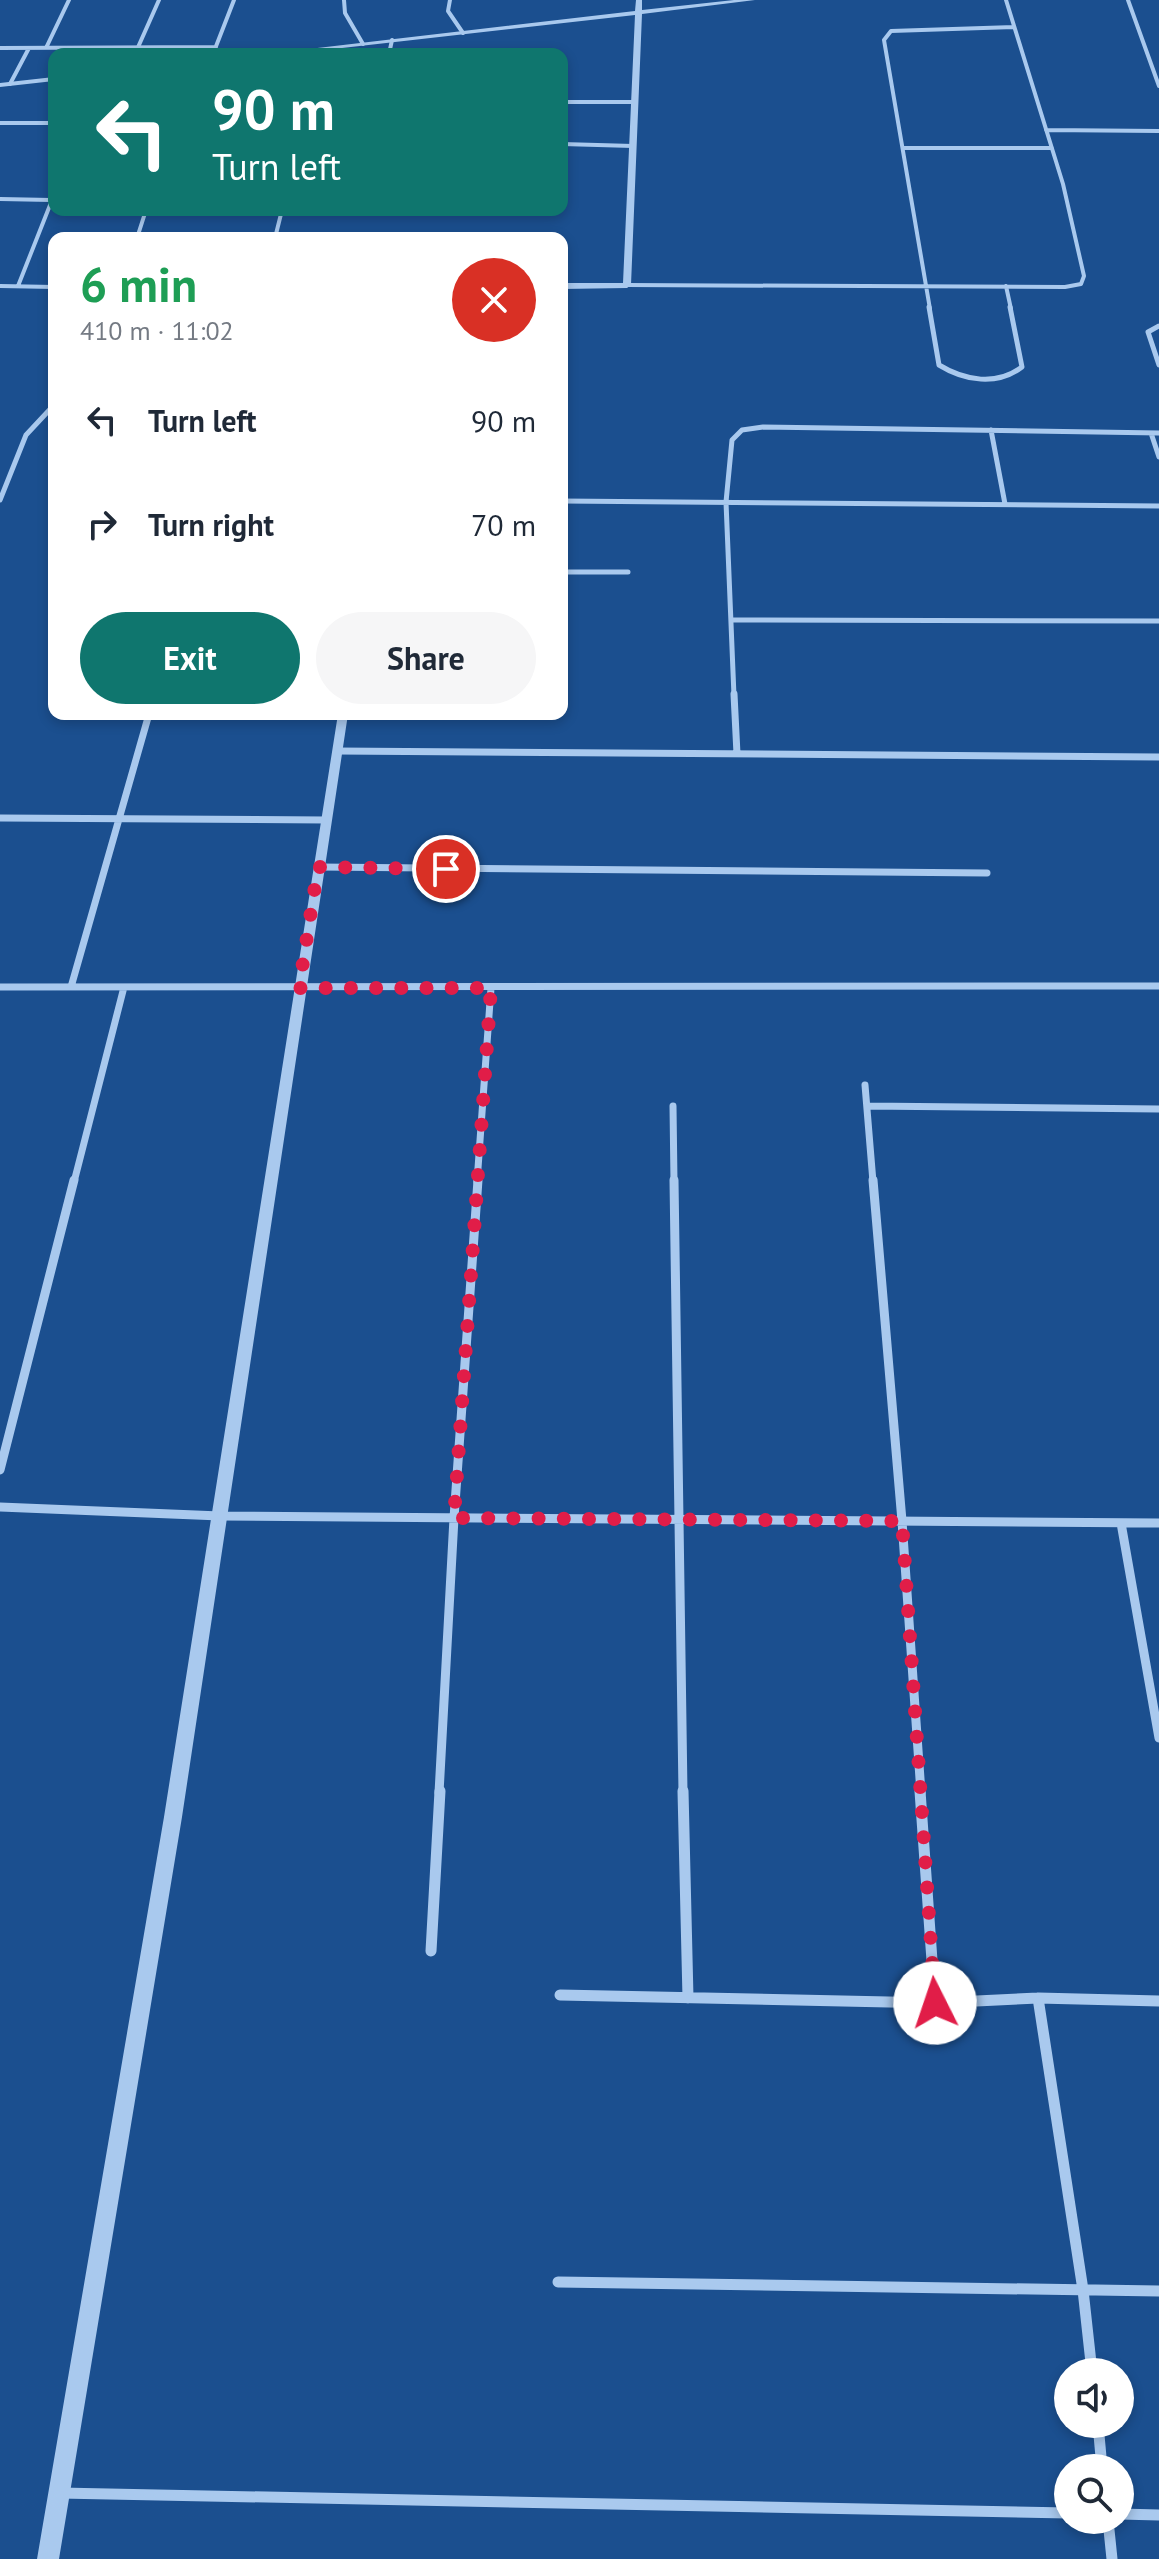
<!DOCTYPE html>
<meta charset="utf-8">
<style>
:root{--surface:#fff;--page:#f6f6f7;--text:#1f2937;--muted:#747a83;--accent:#0f766e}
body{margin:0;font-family:"PT Sans",sans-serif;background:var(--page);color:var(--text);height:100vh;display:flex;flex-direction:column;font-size:30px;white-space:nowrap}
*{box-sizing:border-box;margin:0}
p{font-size:26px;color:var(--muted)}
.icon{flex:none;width:44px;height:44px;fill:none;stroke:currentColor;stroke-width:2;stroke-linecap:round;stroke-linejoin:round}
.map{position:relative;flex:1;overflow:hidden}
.panel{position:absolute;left:48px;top:232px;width:520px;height:488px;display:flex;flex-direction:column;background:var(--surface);border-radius:16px;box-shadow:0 4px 12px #0003}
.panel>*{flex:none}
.guide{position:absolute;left:48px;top:48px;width:520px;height:168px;border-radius:16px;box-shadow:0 4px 12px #0003;background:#0f766e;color:#fff;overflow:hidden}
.buttons{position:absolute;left:1054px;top:2358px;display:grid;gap:16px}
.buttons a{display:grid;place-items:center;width:80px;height:80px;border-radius:50%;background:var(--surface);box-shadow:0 4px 12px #0003;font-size:40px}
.pin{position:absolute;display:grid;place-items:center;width:68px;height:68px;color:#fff;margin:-34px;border:4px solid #fff;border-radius:50%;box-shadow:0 2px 8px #0007}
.me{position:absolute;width:88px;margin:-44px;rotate:356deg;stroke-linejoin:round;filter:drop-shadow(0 0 6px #0008)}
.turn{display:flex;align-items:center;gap:28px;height:168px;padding:0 32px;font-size:36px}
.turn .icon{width:104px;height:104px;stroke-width:2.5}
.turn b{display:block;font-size:56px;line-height:68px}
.round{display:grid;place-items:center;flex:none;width:84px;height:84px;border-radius:42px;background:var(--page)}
.overview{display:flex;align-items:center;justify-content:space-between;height:136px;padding:0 32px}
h1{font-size:48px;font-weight:600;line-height:60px;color:#1e9e55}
.cta{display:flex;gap:16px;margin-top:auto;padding:16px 32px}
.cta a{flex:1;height:92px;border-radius:48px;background:var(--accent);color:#fff;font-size:32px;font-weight:600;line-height:92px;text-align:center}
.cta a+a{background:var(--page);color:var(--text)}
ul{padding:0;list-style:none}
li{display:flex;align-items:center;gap:24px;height:104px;padding:0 32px}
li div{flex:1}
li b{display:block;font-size:30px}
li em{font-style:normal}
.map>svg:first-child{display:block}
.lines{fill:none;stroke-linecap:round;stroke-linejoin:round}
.minor-far4{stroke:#a9c9ee;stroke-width:4}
.minor-far3{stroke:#a9c9ee;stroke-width:5}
.minor-far2{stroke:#a9c9ee;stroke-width:7}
.minor-far1{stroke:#a9c9ee;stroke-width:9}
.minor{stroke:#a9c9ee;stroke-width:11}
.tertiary{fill:#a9c9ee;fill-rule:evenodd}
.route{stroke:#e11d48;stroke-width:14;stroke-dasharray:0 25.2}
</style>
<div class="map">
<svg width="1159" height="2559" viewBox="0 0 1159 2559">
<rect width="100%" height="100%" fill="#1b4f8f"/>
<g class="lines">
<!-- minor-far4 -->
<path class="minor-far4" d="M344 0 345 13 363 44
M450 0 448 11 463 33
M1128 0 1159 86
M0 48 216 47
M46 48 69 0
M135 54 159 0
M213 54 234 0
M389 54 392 40
M10 84 29 48
M562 102H635
M0 123H54
M1046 130 1159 131
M562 144 633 146
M903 148H1052
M0 199 51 200
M137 238 146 210
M275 238 282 210
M627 285 1065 287 1081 284 1084 276 1063 184 1006 0
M0 286 54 287
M18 286 54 195
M1006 286 1011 309
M930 309 884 40 891 31 1014 27"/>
<!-- minor-far3 -->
<path class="minor-far3" d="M929 307 939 365C965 381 997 386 1022 367L1010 307
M1159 326 1148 332 1159 365
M991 430 1005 504
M1151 433 1159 457
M0 500 26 435 54 405
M562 501 1159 506
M562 572H628
M731 620 1159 621
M734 696 726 502 732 440 742 430 763 427 1159 433"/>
<!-- minor-far2 -->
<path class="minor-far2" d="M734 694 737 754
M337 751 1159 757
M0 818 326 820
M318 867 987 873
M0 987 1159 986
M71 987 149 714
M865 1085 873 1182
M673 1106 674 1182
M867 1106 1159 1109
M74 1182 124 987
M477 1182 491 988"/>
<!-- minor-far1 -->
<path class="minor-far1" d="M674 1180 683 1793
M873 1180 902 1521 921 1793
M0 1470 74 1180
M0 1507 220 1516 1159 1523
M1121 1523 1159 1738
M439 1793 454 1518 478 1180"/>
<!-- minor -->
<path class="minor" d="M683 1791 688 1998
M920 1791 935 2003
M431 1951 440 1791
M560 1995 935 2003 1038 1998 1159 2001
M1038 1998 1083 2290 1092 2372
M558 2282 1159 2291
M1098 2424 1102 2468
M60 2493 1068 2513
M1120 2514 1159 2515
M1108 2520 1112 2559"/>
<!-- tertiary -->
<path class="tertiary" d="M636 0H642V10L734 0H755L642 14 631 285 627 288 562 289V283H623L635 15 289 54H266L635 11Z
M54 77V81L0 87V83Z
M338 714H348L182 1817 59 2559H37L164 1817Z"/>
</g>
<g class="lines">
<!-- route -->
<path class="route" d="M446 869 318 867 299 988H491L454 1518 902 1521 935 2003"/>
</g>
</svg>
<div class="buttons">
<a><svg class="icon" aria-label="sound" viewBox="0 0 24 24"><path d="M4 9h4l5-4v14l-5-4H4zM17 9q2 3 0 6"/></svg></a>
<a><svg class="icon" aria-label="search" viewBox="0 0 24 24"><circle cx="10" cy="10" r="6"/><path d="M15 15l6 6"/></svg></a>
</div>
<div class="pin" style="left:446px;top:869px;background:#d93025"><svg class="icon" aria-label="arrive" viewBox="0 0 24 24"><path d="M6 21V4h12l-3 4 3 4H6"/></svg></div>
<svg class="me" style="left:935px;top:2003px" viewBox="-20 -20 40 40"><circle r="19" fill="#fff"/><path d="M0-13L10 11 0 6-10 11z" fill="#e11d48"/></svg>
<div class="guide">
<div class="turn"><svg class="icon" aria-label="left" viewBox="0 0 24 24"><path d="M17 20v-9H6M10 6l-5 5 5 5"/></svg><div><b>90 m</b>Turn left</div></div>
</div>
<section class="panel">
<div class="overview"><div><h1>6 min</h1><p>410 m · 11:02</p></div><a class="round" style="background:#d93025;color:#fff"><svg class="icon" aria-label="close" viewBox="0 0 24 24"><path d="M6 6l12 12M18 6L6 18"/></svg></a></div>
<ul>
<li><svg class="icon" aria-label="left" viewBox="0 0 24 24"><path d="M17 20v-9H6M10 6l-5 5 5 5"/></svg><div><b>Turn left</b></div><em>90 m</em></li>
<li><svg class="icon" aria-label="right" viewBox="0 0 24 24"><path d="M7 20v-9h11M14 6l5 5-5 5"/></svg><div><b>Turn right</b></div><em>70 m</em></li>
</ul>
<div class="cta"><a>Exit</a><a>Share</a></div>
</section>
</div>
